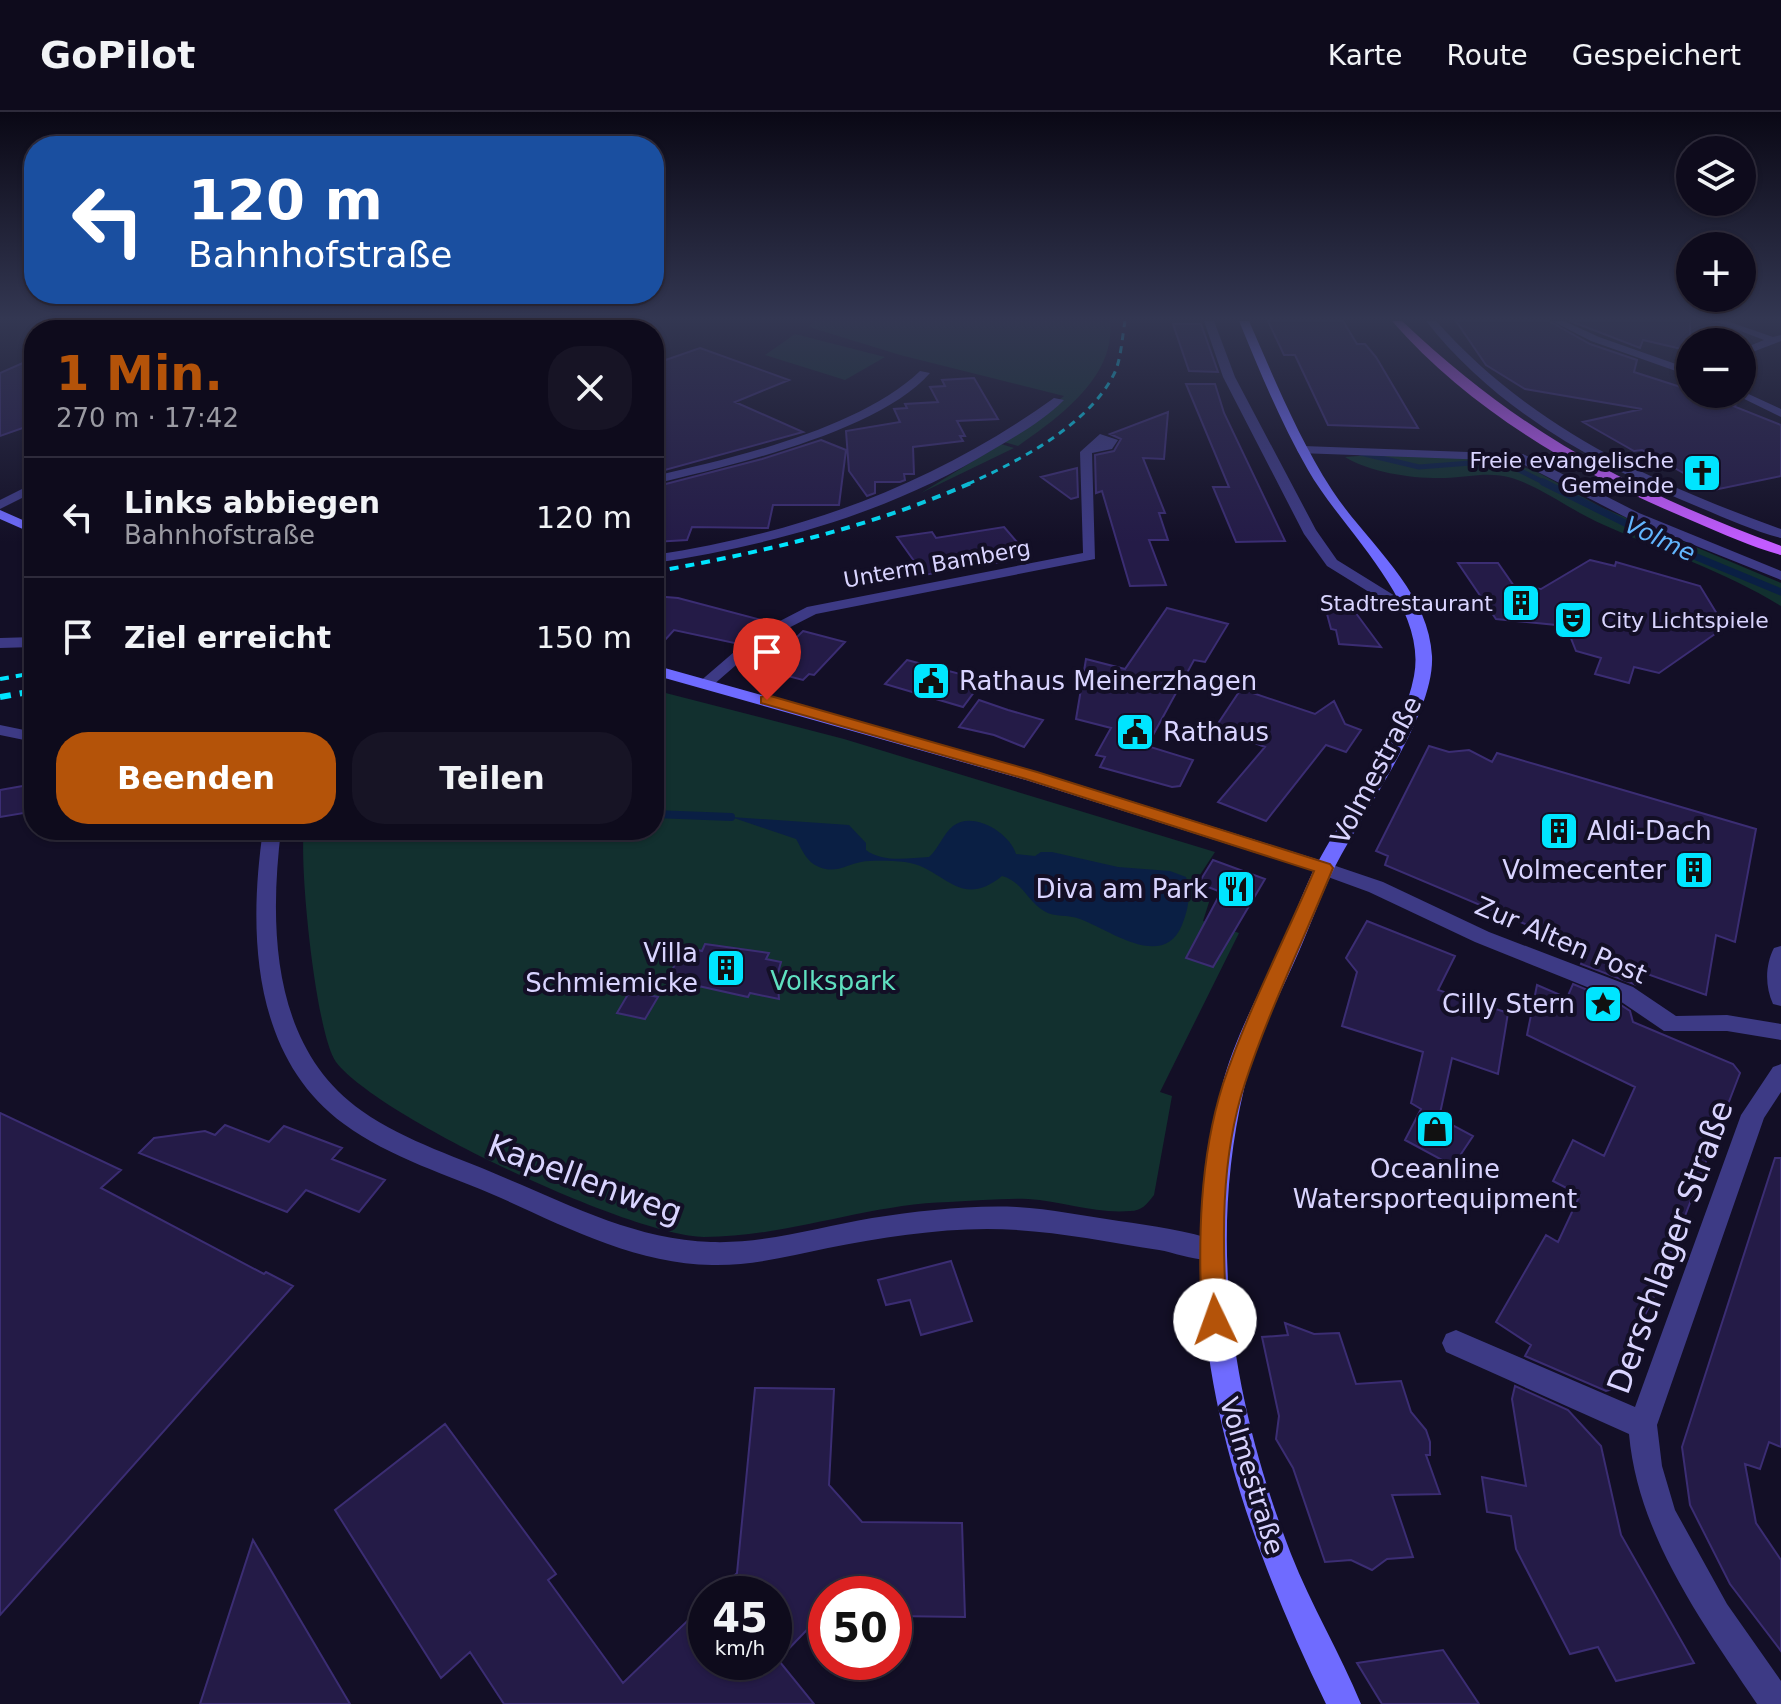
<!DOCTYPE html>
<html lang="de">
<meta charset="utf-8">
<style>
:root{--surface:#0e0b1c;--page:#171425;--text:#f1f3f6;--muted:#9b9ba3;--line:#2e2b3b;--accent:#b45309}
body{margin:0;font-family:"DejaVu Sans",sans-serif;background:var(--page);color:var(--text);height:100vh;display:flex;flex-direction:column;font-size:30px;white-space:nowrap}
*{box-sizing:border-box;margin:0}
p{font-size:26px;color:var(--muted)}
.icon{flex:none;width:44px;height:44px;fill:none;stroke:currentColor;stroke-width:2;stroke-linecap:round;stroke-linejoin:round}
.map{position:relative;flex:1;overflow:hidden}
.drawer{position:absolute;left:24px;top:208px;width:640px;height:520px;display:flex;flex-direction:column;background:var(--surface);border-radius:32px;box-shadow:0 2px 6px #0004,0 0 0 2px var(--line)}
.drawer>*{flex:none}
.guide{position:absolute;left:24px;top:24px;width:640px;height:168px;border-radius:32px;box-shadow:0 2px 6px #0004,0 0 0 2px var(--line);background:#1a4fa0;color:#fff;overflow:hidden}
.buttons{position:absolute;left:1676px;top:24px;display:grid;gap:16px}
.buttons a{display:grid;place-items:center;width:80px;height:80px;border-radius:50%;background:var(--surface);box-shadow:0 2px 6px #0004,0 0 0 2px var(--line);font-size:40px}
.speed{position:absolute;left:688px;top:1464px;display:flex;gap:16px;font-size:40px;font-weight:700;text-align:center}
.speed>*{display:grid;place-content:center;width:104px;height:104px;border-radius:50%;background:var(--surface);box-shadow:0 2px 6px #0004,0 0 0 2px var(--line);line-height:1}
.speed small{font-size:20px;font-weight:400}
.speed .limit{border:12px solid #d22;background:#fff;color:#111}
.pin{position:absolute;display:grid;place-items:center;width:68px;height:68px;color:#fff;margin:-82px -34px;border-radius:50% 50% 50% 0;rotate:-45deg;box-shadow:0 0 8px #0007}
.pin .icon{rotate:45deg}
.me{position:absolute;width:88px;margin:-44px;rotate:357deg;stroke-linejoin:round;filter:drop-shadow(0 0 6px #0008)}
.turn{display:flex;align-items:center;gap:28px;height:168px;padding:0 32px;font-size:36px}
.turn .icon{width:104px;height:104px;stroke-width:2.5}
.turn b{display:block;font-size:56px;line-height:68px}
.round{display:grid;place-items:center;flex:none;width:84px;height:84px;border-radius:32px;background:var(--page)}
.overview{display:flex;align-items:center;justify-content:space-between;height:136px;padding:0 32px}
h1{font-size:48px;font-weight:700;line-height:60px;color:var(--accent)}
.action{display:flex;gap:16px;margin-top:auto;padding:16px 32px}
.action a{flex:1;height:92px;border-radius:32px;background:var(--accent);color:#fff;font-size:32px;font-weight:700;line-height:92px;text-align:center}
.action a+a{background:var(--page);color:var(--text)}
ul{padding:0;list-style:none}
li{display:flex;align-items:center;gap:24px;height:120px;padding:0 32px;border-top:2px solid var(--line)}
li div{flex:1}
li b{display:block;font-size:30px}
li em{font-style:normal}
header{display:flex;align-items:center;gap:48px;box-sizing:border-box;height:112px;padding:0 40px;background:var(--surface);border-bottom:2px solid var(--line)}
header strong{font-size:38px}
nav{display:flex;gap:44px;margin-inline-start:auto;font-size:28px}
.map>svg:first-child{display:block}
.green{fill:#12302f}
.water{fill:#0a1f44}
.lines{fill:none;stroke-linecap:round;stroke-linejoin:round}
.stream-far2{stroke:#0a1f44;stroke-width:5}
.stream-far1{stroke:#0a1f44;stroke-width:7}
.stream{stroke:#0a1f44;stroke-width:8}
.building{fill:#241b47;stroke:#3b2d73;stroke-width:2}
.street{fill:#3d3a85;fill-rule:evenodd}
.secondary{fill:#6f6bff;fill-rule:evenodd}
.primary{fill:#c25bff;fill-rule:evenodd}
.rail-far2{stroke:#00e5ff;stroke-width:3;stroke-dasharray:7 6;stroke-linecap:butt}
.rail-far1{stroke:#00e5ff;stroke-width:4;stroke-dasharray:9 7;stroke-linecap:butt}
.rail{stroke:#00e5ff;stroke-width:6;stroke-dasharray:11 9;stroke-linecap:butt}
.route{fill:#b45309;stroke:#753606;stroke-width:2}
.labels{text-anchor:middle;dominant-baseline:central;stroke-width:8;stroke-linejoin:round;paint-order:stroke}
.far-poi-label{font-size:22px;fill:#d9d4ff;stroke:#130f26;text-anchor:end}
.far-street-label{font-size:22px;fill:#d9d4ff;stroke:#130f26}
.far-water-label{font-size:24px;font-style:italic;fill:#62b6ff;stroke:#130f26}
.poi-label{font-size:26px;fill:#d9d4ff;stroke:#130f26;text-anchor:end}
.street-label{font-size:26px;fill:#d9d4ff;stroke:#130f26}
.park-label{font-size:26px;fill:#5fe0c0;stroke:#130f26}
.near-street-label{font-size:32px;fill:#d9d4ff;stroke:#130f26}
</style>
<header>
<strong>GoPilot</strong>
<nav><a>Karte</a><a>Route</a><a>Gespeichert</a></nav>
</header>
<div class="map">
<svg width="1781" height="1592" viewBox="0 0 1781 1592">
<rect width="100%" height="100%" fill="#130f26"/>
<!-- green -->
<path class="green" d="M464 209H593C553 227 505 219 464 209Z
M814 209H1110C1116 265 1059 305 1018 334L1004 330 1064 284 900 243 809 215Z
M795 222 885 245 845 268 765 243Z
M1001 332 1014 336 921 381Z
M1371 343 1502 347 1539 361 1603 396 1781 471V494C1726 460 1662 439 1604 413 1573 400 1544 376 1512 366 1489 359 1469 365 1445 366 1415 367 1371 361 1345 345Z
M654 578 844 627 1215 740 1196 769 1211 784 1203 809 1239 821 1160 980 1172 984 1154 1083C1147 1092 1142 1099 1130 1099 1096 1102 1062 1089 1028 1087 1002 1086 975 1089 949 1090 867 1092 787 1125 704 1125 634 1125 379 1006 336 950 316 922 299 755 304 718H654Z"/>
<!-- water -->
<path class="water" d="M731 705 849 713 866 731V738C883 751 909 746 929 745 939 736 943 722 953 714 973 698 1010 721 1016 742L1035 744 1041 740H1052L1118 755 1170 759 1186 765C1191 781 1189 796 1182 813 1163 859 1110 818 1080 807 1068 802 1055 806 1044 799 1027 789 1022 769 1002 764 959 799 944 755 905 750 892 749 874 748 861 750 846 753 836 762 819 755 806 750 802 737 796 727Z"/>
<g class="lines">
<!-- stream-far2 -->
<path class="stream-far2" d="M1356 340 1419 355 1483 350 1513 355 1547 372"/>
<!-- stream-far1 -->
<path class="stream-far1" d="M1543 370 1675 436 1781 480"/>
<!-- stream -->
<path class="stream" d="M654 702 731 705"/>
</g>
<!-- building -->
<path class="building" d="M1268 209H1343L1357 232H1365L1376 245 1418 316 1328 313 1295 243H1284Z
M1456 209H1549L1590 232 1637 248 1634 260 1690 278V282L1735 293 1733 294 1781 313V364L1714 378 1642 338 1634 339 1583 310 1642 297 1525 277 1486 253Z
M1570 209H1690V239L1643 228 1640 236Z
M1173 212H1201L1218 260 1189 259Z
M700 236 789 268 735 290 803 320 654 361V252Z
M34 246V312L0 324V261Z
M974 266 998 307 957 309 965 324H960L963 329 913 335 914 362H904L905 368 900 370H875V381L867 384 849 359 846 319 900 310 894 297 907 296 905 292 938 290 930 275 945 274 942 268Z
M1186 272H1215L1224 301 1285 429 1236 430 1213 375H1229Z
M1168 300 1164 347 1143 346 1165 401H1159L1168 428H1149L1166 473 1130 474 1102 379 1096 381 1095 343 1114 339 1121 327 1110 322Z
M821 328 846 338 839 393H773L768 416 692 415 687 428 654 430V375L762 347Z
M1077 356 1078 385 1071 387 1041 365Z
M1004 415 1030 445 924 463 897 425 932 420 936 426Z
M1590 448 1615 454 1616 450 1700 474 1725 515 1659 561 1634 555 1629 571 1595 562 1601 546 1576 539 1566 514 1496 507 1458 451H1498L1514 474 1541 477Z
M654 484 678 486 765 509 763 514 739 532 674 518 654 540Z
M1344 485 1381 535 1339 532 1336 518 1331 517 1323 487Z
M1167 496 1228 512 1205 550 1194 548 1147 634 1193 648 1180 674 1172 675 1100 655 1105 645 1096 643 1111 616 1076 607 1086 547 1125 557Z
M803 519 845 530 814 563 809 562 803 568 764 558Z
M907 548 983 568 963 595 885 572Z
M1241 577 1315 602 1334 589 1345 612 1361 618 1346 640 1326 633 1266 709 1218 690 1265 635 1215 616Z
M979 588 1008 598 1043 608 1024 635 994 623 959 615Z
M1429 634 1449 640 1469 638 1492 650 1497 641 1756 717 1735 830 1716 823 1706 883 1639 859 1636 873 1581 852 1587 838 1385 753 1388 744 1376 739Z
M34 672 30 700 0 705V678Z
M1213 748 1265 767 1213 855 1186 846 1221 780 1203 773 1205 770 1200 769Z
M1367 809 1455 844 1438 878 1508 901 1498 962 1452 946 1439 1006 1473 1024 1453 1054 1405 1028 1421 997 1411 991 1423 940 1342 914 1357 860 1346 846Z
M705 832 769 841 766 847 781 850 777 864 779 887 750 881 748 885 667 867 685 835 702 839Z
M1573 872 1616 890 1630 899 1633 910 1733 952 1740 961 1653 1187 1612 1268 1618 1276 1606 1279 1525 1244 1531 1233 1496 1210 1546 1123 1558 1130 1580 1083 1553 1069 1573 1028 1604 1044 1635 975 1527 923 1537 873 1567 886Z
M630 879 658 885 645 907 617 901Z
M0 1001 121 1058 101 1076 264 1162 266 1160 293 1174 0 1503Z
M225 1013 269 1030 284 1014 342 1036 332 1047 385 1068 359 1100 306 1078 287 1100 139 1041 154 1026 205 1019 215 1023Z
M1775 1046H1781V1335L1769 1330 1760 1357 1745 1352 1756 1411 1781 1448V1539L1730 1472 1690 1393 1682 1335Z
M951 1149 972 1209 921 1223 910 1188 886 1193 878 1168Z
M1285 1211 1314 1222 1339 1221 1356 1272 1401 1269 1411 1300 1426 1318 1430 1330V1343H1426L1440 1382 1392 1383 1413 1445 1387 1447 1372 1458 1351 1448 1325 1450 1293 1356 1276 1327 1279 1304 1262 1225 1288 1223Z
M1515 1274 1568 1298 1601 1334 1621 1423 1694 1551 1616 1569 1598 1535 1570 1542 1516 1437 1511 1404 1487 1400 1482 1365 1526 1374 1512 1287Z
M755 1276 834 1277 829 1373 862 1410 962 1411 965 1505 894 1504V1482H826V1498L776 1550H780L814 1592H504L470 1540 441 1566 335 1398 445 1312 556 1462 548 1468 623 1571 706 1491V1550H774V1482H716L737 1461Z
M253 1428 350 1592H200Z
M1443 1538 1479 1592H1382L1357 1551Z"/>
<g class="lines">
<!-- street -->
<path class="street" d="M257 209H269L283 218H271Z
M1204 209H1214L1235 265 1316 418 1337 448 1421 500V506H1411L1327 454 1304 422 1223 265Z
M1426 209H1436C1532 316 1648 369 1781 417V426C1754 419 1727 407 1701 396 1597 354 1496 298 1426 209Z
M1552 209H1564L1599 225 1690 257V264L1591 229Z
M1714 209H1727L1773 225 1781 223V229L1742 244V237L1764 228Z
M920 259 930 261C879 320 729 354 654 372V364C734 346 861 316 920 259Z
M1742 279 1781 297V305L1734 282H1742Z
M1054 286 1064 288C1044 308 1018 323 994 337 890 401 773 433 654 451V443C801 421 933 373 1054 286Z
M1100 322 1118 328 1112 337 1092 341 1095 447 816 502 765 528 712 574H700L698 571 755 522 807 495 1083 441 1080 340Z
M1303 334 1523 342 1639 401 1781 459V468L1629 407 1517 349 1299 341 1297 338Z
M34 371V380L0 397V388Z
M34 525V535L0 536V526Z
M0 613 34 620V630L0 623Z
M263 718H281C269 817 272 936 362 999 406 1030 461 1046 510 1068 574 1095 639 1128 711 1130 765 1132 819 1115 872 1106 920 1099 968 1093 1017 1095 1051 1097 1085 1104 1119 1109 1153 1114 1187 1118 1219 1130L1223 1138 1219 1146C1202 1152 1177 1141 1159 1138 1102 1129 1045 1117 987 1117 934 1117 880 1126 828 1136 790 1144 751 1154 712 1153 638 1152 567 1116 501 1086 449 1063 390 1046 344 1012 252 945 248 821 263 718Z
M1324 750 1383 770 1489 820 1633 875 1676 904 1727 903 1781 912V928L1727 919H1664L1617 887 1475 830 1369 780 1317 761 1314 756Z
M1781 834V894L1773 892C1765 875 1765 853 1774 836Z
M1781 952V980L1764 1006 1657 1313 1662 1354 1675 1398 1727 1492 1781 1569V1592H1757C1702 1510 1638 1423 1629 1322L1446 1240 1442 1231 1446 1222 1456 1218 1635 1295 1741 1003 1773 955Z"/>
<!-- secondary -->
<path class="secondary" d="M1239 209H1249C1274 266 1298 325 1332 378 1365 429 1429 478 1432 544 1435 605 1359 704 1332 761 1320 786 1311 812 1300 837 1280 883 1256 928 1244 977 1207 1135 1233 1292 1291 1442 1311 1493 1340 1541 1361 1592H1326C1231 1395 1167 1197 1221 978 1233 928 1259 883 1279 837 1291 812 1301 785 1313 759L1026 668 654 563V553L1038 660 1319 748C1349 692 1402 627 1414 564 1428 491 1342 418 1308 358 1281 311 1260 260 1239 209Z
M0 398 34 413V422L0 407Z"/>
<!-- primary -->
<path class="primary" d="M1392 209H1402C1521 322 1629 377 1781 434V443C1752 435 1723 422 1695 410 1584 364 1472 301 1392 209Z"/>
<!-- rail-far2 -->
<path class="rail-far2" d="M968 372C1017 350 1087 314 1113 264 1121 250 1122 226 1125 209"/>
<!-- rail-far1 -->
<path class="rail-far1" d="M654 460C763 440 872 415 973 370
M0 567 34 561"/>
<!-- rail -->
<path class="rail" d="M0 585 34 579"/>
</g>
<!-- sky -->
<linearGradient id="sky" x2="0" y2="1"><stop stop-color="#0a0815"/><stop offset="0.48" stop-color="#333752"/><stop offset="1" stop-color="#333752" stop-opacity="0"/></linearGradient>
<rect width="1781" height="431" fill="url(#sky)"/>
<!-- route -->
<path class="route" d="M767 583 1037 660 1330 752 1333 756C1304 827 1269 898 1245 971 1220 1047 1222 1130 1227 1208L1223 1216 1215 1219 1206 1216 1202 1208C1198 1130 1199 1048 1223 972 1247 900 1284 829 1314 759L1026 667 761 591V585Z"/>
<!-- icons -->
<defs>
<symbol id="church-square" viewBox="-11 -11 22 22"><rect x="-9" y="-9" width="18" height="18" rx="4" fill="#00e5ff" stroke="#130f26"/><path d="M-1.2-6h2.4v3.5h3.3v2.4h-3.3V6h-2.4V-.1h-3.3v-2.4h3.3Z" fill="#111"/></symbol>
<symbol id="building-square" viewBox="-11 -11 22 22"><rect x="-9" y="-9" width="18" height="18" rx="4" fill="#00e5ff" stroke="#130f26"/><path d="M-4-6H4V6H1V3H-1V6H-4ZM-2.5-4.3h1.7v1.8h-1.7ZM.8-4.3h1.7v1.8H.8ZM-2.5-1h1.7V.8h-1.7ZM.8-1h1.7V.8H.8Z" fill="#111"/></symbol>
<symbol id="theatre-square" viewBox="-11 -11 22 22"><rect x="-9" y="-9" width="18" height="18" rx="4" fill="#00e5ff" stroke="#130f26"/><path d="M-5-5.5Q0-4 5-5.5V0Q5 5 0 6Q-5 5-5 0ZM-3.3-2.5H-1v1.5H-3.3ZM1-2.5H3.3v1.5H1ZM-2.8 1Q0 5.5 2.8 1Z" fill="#111"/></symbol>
<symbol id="civic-square" viewBox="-11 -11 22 22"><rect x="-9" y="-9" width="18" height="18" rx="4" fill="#00e5ff" stroke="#130f26"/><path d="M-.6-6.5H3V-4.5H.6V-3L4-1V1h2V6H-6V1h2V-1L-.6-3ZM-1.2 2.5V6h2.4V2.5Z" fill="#111"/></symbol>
<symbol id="restaurant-square" viewBox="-11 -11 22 22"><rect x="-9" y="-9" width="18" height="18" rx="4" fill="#00e5ff" stroke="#130f26"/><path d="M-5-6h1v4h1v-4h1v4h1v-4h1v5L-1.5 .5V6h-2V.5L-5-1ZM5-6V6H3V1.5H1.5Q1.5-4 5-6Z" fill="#111"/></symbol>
<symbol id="sight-square" viewBox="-11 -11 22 22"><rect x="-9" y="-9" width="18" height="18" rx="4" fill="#00e5ff" stroke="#130f26"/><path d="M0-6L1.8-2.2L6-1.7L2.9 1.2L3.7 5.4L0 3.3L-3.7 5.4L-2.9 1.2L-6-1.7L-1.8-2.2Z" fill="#111"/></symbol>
<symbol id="shop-square" viewBox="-11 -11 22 22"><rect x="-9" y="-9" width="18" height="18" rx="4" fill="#00e5ff" stroke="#130f26"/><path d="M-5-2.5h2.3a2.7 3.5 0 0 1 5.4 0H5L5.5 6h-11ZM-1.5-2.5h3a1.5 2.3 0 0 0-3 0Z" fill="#111"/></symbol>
</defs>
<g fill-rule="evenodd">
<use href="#church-square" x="1680" y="339" width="44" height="44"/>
<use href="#building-square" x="1499" y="469" width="44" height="44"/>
<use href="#theatre-square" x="1551" y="486" width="44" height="44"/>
<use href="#civic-square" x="909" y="547" width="44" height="44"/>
<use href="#civic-square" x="1113" y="598" width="44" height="44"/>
<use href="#building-square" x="1537" y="697" width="44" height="44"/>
<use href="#building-square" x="1672" y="736" width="44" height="44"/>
<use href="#restaurant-square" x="1214" y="755" width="44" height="44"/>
<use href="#building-square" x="704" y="834" width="44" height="44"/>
<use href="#sight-square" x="1581" y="870" width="44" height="44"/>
<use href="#shop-square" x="1413" y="995" width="44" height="44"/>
</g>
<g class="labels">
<!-- far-poi labels -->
<g class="far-poi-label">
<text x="1674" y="348">Freie evangelische<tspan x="1674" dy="25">Gemeinde</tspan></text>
<text x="1493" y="491">Stadtrestaurant</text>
<text x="1601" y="508" text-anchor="start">City Lichtspiele</text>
</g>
<!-- far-street labels -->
<g class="far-street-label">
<text transform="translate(937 452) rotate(-10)">Unterm Bamberg</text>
</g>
<!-- far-water labels -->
<g class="far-water-label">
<text transform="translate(1660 427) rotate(25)">Volme</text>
</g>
<!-- poi labels -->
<g class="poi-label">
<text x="959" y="569" text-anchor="start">Rathaus Meinerzhagen</text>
<text x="1163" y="620" text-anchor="start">Rathaus</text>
<text x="1587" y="719" text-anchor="start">Aldi-Dach</text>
<text x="1666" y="758">Volmecenter</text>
<text x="1208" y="777">Diva am Park</text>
<text x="698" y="841">Villa<tspan x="698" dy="30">Schmiemicke</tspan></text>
<text x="1575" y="892">Cilly Stern</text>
<text x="1435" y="1057" text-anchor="middle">Oceanline<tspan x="1435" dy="30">Watersportequipment</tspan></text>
</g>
<!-- street labels -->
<g class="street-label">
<text transform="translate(1376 658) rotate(-62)">Volmestraße</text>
<text transform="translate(1561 828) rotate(23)">Zur Alten Post</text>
<text transform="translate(1252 1364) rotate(73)">Volmestraße</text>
</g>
<!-- park labels -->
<g class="park-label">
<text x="833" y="869">Volkspark</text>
</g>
<!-- near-street labels -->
<g class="near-street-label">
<text transform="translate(585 1067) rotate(20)">Kapellenweg</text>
<text transform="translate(1670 1135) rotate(-70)">Derschlager Straße</text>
</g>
</g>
</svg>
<div class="buttons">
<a><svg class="icon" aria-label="layers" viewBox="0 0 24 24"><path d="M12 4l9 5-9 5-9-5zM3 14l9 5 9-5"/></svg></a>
<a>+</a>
<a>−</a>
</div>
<div class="speed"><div>45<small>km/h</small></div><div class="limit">50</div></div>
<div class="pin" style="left:767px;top:588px;background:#d93025"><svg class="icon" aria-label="arrive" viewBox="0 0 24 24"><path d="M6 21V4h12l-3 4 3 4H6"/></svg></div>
<svg class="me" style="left:1215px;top:1208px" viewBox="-20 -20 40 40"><circle r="19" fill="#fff"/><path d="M0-13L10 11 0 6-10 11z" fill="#b45309"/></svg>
<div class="guide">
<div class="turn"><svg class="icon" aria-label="left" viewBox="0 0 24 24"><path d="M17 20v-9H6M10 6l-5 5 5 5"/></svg><div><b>120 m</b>Bahnhofstraße</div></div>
</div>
<section class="drawer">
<div class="overview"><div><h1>1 Min.</h1><p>270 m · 17:42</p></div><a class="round"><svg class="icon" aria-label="close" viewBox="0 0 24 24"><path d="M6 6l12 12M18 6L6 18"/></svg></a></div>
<ul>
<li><svg class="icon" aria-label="left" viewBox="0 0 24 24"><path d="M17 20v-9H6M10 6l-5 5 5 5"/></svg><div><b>Links abbiegen</b><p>Bahnhofstraße</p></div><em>120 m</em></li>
<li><svg class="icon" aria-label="arrive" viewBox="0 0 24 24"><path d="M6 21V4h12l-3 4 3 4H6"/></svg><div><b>Ziel erreicht</b></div><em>150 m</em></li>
</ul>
<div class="action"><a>Beenden</a><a>Teilen</a></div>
</section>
</div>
